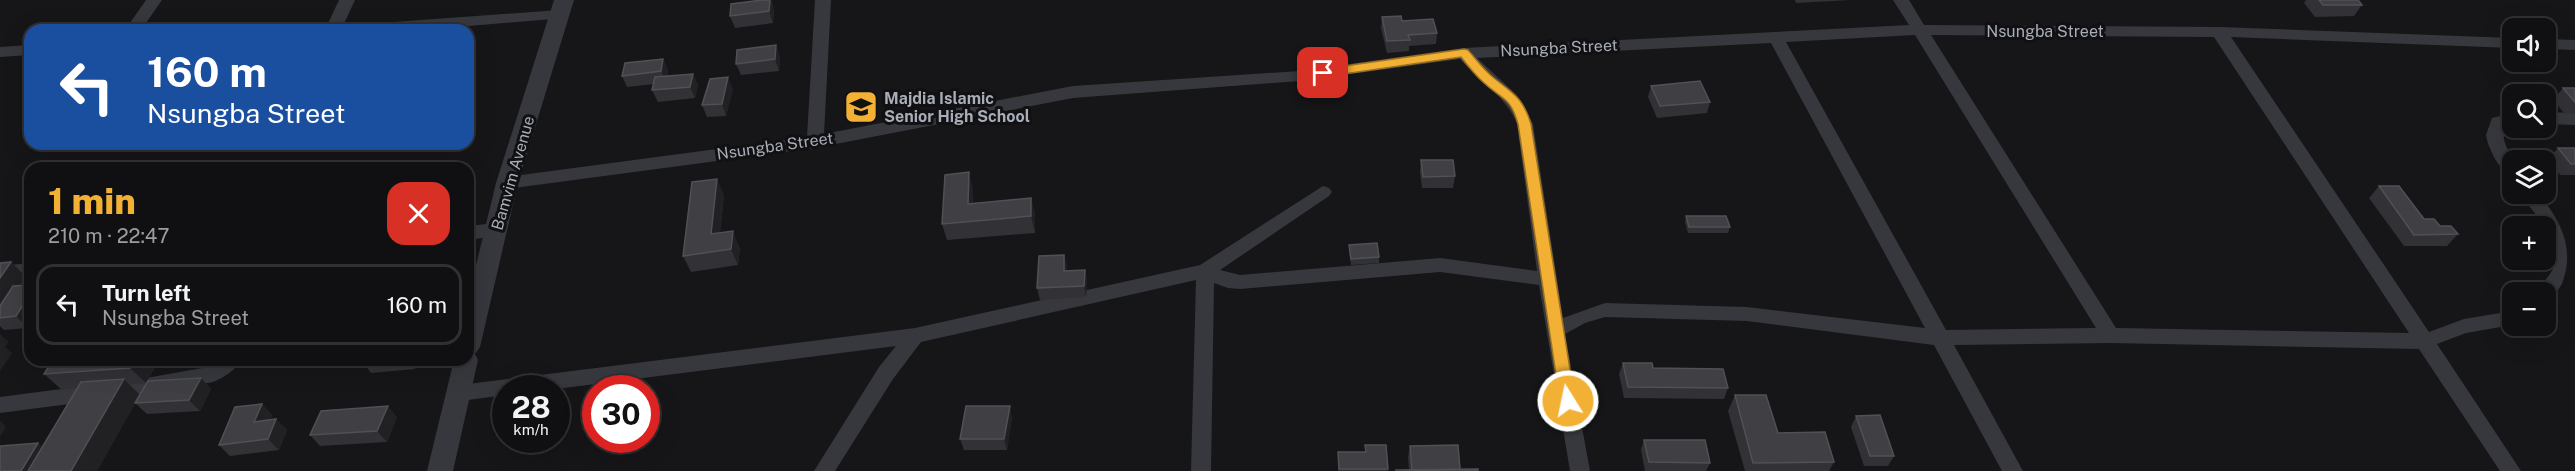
<!DOCTYPE html>
<meta charset="utf-8">
<style>
:root{--surface:#101012;--page:#1e1e20;--text:#f1f3f6;--muted:#9c9d9f;--line:#303032;--accent:#f2b134}
body{margin:0;font-family:"Public Sans",sans-serif;background:var(--page);color:var(--text);height:100vh;display:flex;flex-direction:column;font-size:22px;white-space:nowrap}
*{box-sizing:border-box;margin:0}
p{font-size:20px;color:var(--muted)}
.icon{flex:none;width:33px;height:33px;fill:none;stroke:currentColor;stroke-width:2;stroke-linecap:round;stroke-linejoin:round}
.map{position:relative;flex:1;overflow:hidden}
.details{position:absolute;left:24px;top:162px;width:450px;height:204px;display:flex;flex-direction:column;background:var(--surface);border-radius:18px;box-shadow:0 6px 24px #0002,0 0 0 2px var(--line)}
.details>*{flex:none}
.top-card{position:absolute;left:24px;top:24px;width:450px;height:126px;border-radius:18px;box-shadow:0 6px 24px #0002,0 0 0 2px var(--line);background:#1a4fa0;color:#fff;overflow:hidden}
.tools{position:absolute;left:2502px;top:18px;display:grid;gap:12px}
.tools a{display:grid;place-items:center;width:54px;height:54px;border-radius:12px;background:var(--surface);box-shadow:0 6px 24px #0002,0 0 0 2px var(--line);font-size:30px}
.speed{position:absolute;left:492px;top:375px;display:flex;gap:12px;font-size:30px;font-weight:700;text-align:center}
.speed>*{display:grid;place-content:center;width:78px;height:78px;border-radius:50%;background:var(--surface);box-shadow:0 6px 24px #0002,0 0 0 2px var(--line);line-height:1}
.speed small{font-size:15px;font-weight:400}
.speed .limit{border:9px solid #d22;background:#fff;color:#111}
.pin{position:absolute;display:grid;place-items:center;width:51px;height:51px;color:#fff;margin:-26px;border-radius:12px;box-shadow:0 3px 9px #0006}
.me{position:absolute;width:66px;margin:-33px;rotate:350deg;stroke-linejoin:round;filter:drop-shadow(0 0 4px #0008)}
.turn{display:flex;align-items:center;gap:21px;height:126px;padding:0 24px;font-size:27px}
.turn .icon{width:78px;height:78px;stroke-width:2.5}
.turn b{display:block;font-size:42px;line-height:51px}
.round{display:grid;place-items:center;flex:none;width:63px;height:63px;border-radius:18px;background:var(--page)}
.overview{display:flex;align-items:center;justify-content:space-between;height:102px;padding:0 24px}
h1{font-size:36px;font-weight:800;line-height:45px;color:var(--accent)}
ul{padding:0;list-style:none}
li{display:flex;align-items:center;gap:18px;height:81px;margin:0 12px 9px;padding:0 12px;border:3px solid var(--line);border-radius:18px}
li div{flex:1}
li b{display:block;font-size:22px}
li em{font-style:normal}
.map>svg:first-child{display:block}
.lines{fill:none;stroke-linecap:round;stroke-linejoin:round}
.minor{fill:#37383d;fill-rule:evenodd}
.tertiary{fill:#37383d;fill-rule:evenodd}
.wall{fill:#323236}
.shaded-wall{fill:#212124}
.building{fill:#3f3f44;stroke:#4f5156;stroke-width:1.5}
.route{fill:#f2b134;stroke:#9d7322;stroke-width:1.5}
.labels{text-anchor:middle;dominant-baseline:central;stroke-width:6;stroke-linejoin:round;paint-order:stroke}
.street-label{font-size:16px;fill:#a8adb8;stroke:#111113}
.poi-label{font-size:16px;font-weight:bold;fill:#a8adb8;stroke:#111113;text-anchor:start}
</style>
<div class="map">
<svg width="2575" height="471" viewBox="0 0 2575 471">
<rect width="100%" height="100%" fill="#161618"/>
<g class="lines">
<!-- minor -->
<path class="minor" d="M146 0H162L141 30H125Z
M339 0H355L341 30H325Z
M815 0H831L824 134 1073 86 1300 71 1464 48 1909 25 1893 0H1909L1924 25 2219 27 2512 38V48L2231 37 2429 332 2464 319 2512 311V325L2466 333 2437 344 2521 471H2500L2419 349 2111 343 1954 345 2023 471H2002L1934 345 1747 321 1605 317 1585 323 1565 334 1590 471H1570L1539 285 1440 272 1240 289 1228 288 1214 283 1211 471H1191L1196 280 921 342 893 379 835 471H814L879 367 896 346 556 389 506 388V395L460 401 453 399 450 393 453 387 460 385 915 328 1200 265 1323 186 1329 188 1332 192 1329 196 1220 270 1240 275 1440 258 1537 271 1517 124C1507 97 1479 81 1460 59L1300 81 1073 98 815 148 507 189 501 187 498 183 501 179 507 177 807 137ZM1915 35 2096 328 1946 330 1786 42ZM1931 35 2214 37 2409 333 2116 328ZM1771 43 1925 328 1747 307 1605 303 1563 318 1533 124 1517 95 1477 58Z
M560 10 565 12 568 15 565 18 422 30H345L353 25Z
M2546 39 2575 40V50L2546 49Z
M30 45V55L0 57V47Z
M2546 112 2575 113V125L2546 124Z
M2512 113V125L2505 126C2501 141 2507 149 2515 160H2512V175C2499 171 2488 148 2486 135L2492 118Z
M2522 194H2539C2562 223 2575 249 2562 284 2557 291 2554 298 2546 300V292H2537C2542 283 2552 274 2555 264 2564 236 2531 215 2522 194Z
M496 223 502 225 505 230 502 235 468 240V226Z
M30 263V277L0 280V266Z
M217 360H241C236 370 223 378 213 382L146 394 0 413V397L146 378 208 367Z"/>
<!-- tertiary -->
<path class="tertiary" d="M554 0H574L518 183 480 347 475 354 478 360 453 471H427L454 360H468V298L496 183Z"/>
</g>
<!-- wall -->
<path class="wall" d="M762 0H771L774 11 773 23 735 28 730 16Z
M1795 0H1850L1796 3Z
M2306 0H2358L2362 5 2354 16 2315 17 2304 3Z
M1382 17 1402 21 1437 33 1436 44 1409 46V51L1387 53 1381 28Z
M780 57 779 71 741 75 736 64Z
M663 59 668 70 667 76 693 74 698 85 695 98 658 102 652 90 654 84 627 87 622 76Z
M1651 86 1710 102 1707 113 1657 118 1648 97Z
M2563 88H2575V114H2565L2553 100Z
M733 89 726 116 707 117 702 105Z
M2558 148H2575V175H2560L2547 160Z
M1421 160 1455 176 1453 188H1422L1420 172Z
M2379 186 2424 219 2458 234 2447 246H2404L2369 198Z
M973 189V203L1031 198 1035 214V233L947 240 942 224Z
M724 195 720 233 740 248 738 265 691 272 683 256Z
M1686 216 1730 227 1728 233H1688L1685 222Z
M1349 245 1379 257V263L1351 265 1349 251Z
M1064 255 1067 266 1066 271 1085 270 1087 281 1086 297 1040 300 1037 288Z
M11 262 27 278 23 285H30V325L28 328 4 330 0 326V263Z
M159 360 146 383 129 385 140 395 201 378 211 389 200 411 147 414 135 403 97 471H0L42 447 78 388 62 390 44 374Z
M363 360H419L415 369 371 373 362 361Z
M1623 363 1653 368 1728 388 1724 399 1624 398 1619 374Z
M1735 395 1778 433 1834 462 1829 471H1745L1728 411Z
M262 404 272 415 270 420 276 419 287 430 279 450 230 456 219 445Z
M1856 416 1894 456 1888 466H1864L1851 427Z
M397 417 387 442 320 446 310 435Z
M1012 417 1007 450H964L960 439Z
M1644 440 1710 463 1706 471H1645L1641 450Z
M1365 445 1388 469 1387 471H1338V452H1365Z
M1410 446 1460 469 1409 470 1408 457Z"/>
<!-- shaded-wall -->
<path class="shaded-wall" d="M770 0 774 11 773 23 769 11Z
M776 45 780 57 779 71 775 59Z
M663 59 668 70 666 83 661 71Z
M693 74 698 85 695 98 690 87Z
M728 77 733 89 726 116 722 104Z
M969 172 973 189 972 220 968 204Z
M717 179 724 195 718 250 711 234Z
M1031 198 1035 214V233L1031 216Z
M733 231 740 248 738 265 731 249Z
M1064 255 1067 266 1066 283 1064 271Z
M11 262 27 278 3 317 0 318V278Z
M1085 270 1087 281 1086 297 1084 286Z
M30 294V325L28 328 16 316Z
M0 334 9 342 5 347 12 353 0 371Z
M127 360H159L146 383 130 368Z
M408 360H419L415 369Z
M201 378 211 389 200 411 189 400Z
M124 379 140 395 97 471H71Z
M262 404 272 415 265 433 254 422Z
M388 406 397 417 387 442 377 431Z
M1010 406 1012 417 1007 450 1004 439Z
M276 419 287 430 279 450 268 439Z
M0 421 6 427 0 437Z
M38 443 56 458 49 471H21Z"/>
<!-- building -->
<path class="building" d="M762 0H770L769 11 730 16 731 4Z
M2319 0H2358L2362 5H2323Z
M1401 16 1402 21 1433 19 1437 33 1408 35 1410 40 1387 41 1382 17Z
M776 45 775 59 736 64 737 50Z
M663 59 661 71 622 76 625 63Z
M693 74 690 87 652 90 655 77Z
M728 77 722 104 702 105 710 79Z
M1700 81 1710 102 1660 106 1651 86Z
M2563 88H2575V102Z
M2558 148H2575V164H2571Z
M1421 160H1453L1455 176 1423 177Z
M969 172 968 204 1031 198V216L942 224 945 175Z
M717 179 711 234 733 231 731 249 683 256 692 182Z
M2379 186H2399L2424 219H2434L2440 226H2451L2458 234 2414 235Z
M1686 216H1726L1730 227H1689Z
M1377 243 1379 257 1351 259 1349 245Z
M1064 255V271L1085 270 1084 286 1037 288 1039 256Z
M11 262 0 278V263Z
M30 285V294L16 316 0 318V306L13 286Z
M53 360H134L130 368 44 374Z
M363 360H379L362 361Z
M1623 363H1652L1653 368 1723 369 1728 388 1628 387Z
M201 378 189 400 135 403 148 381Z
M124 379 71 471H28L81 382Z
M1735 395H1766L1778 433 1825 432 1834 462 1753 463Z
M262 404 254 422 276 419 268 439 219 445 235 407Z
M388 406 377 431 310 435 321 411Z
M966 406H1010L1004 439H960Z
M1880 415 1894 456H1870L1856 416Z
M1644 440H1705L1710 463 1649 462Z
M38 443 21 471H0V446Z
M1365 445H1386L1388 469H1339L1338 452H1366Z
M1458 445 1460 469 1412 470 1410 446Z
M1478 469V471L1395 470Z"/>
<!-- route -->
<path class="route" d="M1464 49 1468 50C1476 59 1484 70 1494 78 1514 94 1523 98 1531 124L1575 401 1573 405 1568 407 1562 405 1560 401 1518 124C1510 96 1502 100 1483 82 1475 75 1468 66 1461 57L1323 77 1317 73 1323 69Z"/>
<!-- icons -->
<defs>
<symbol id="school-square" viewBox="-11 -11 22 22"><rect x="-9" y="-9" width="18" height="18" rx="4" fill="#f2b134" stroke="#111113"/><path d="M0-5L7-2L0 1L-7-2ZM-4 1L0 2.5L4 1V4Q0 6-4 4Z" fill="#111"/></symbol>
</defs>
<g fill-rule="evenodd">
<use href="#school-square" x="842" y="88" width="38" height="38"/>
</g>
<g class="labels">
<!-- street labels -->
<g class="street-label">
<text x="2045" y="31">Nsungba Street</text>
<text transform="translate(1559 48) rotate(-3)">Nsungba Street</text>
<text transform="translate(775 146) rotate(-8)">Nsungba Street</text>
<text transform="translate(513 173) rotate(-74)">Bamvim Avenue</text>
</g>
<!-- poi labels -->
<g class="poi-label">
<text x="884" y="98">Majdia Islamic<tspan x="884" dy="18">Senior High School</tspan></text>
</g>
</g>
</svg>
<div class="tools">
<a><svg class="icon" aria-label="sound" viewBox="0 0 24 24"><path d="M4 9h4l5-4v14l-5-4H4zM17 9q2 3 0 6"/></svg></a>
<a><svg class="icon" aria-label="search" viewBox="0 0 24 24"><circle cx="10" cy="10" r="6"/><path d="M15 15l6 6"/></svg></a>
<a><svg class="icon" aria-label="layers" viewBox="0 0 24 24"><path d="M12 4l9 5-9 5-9-5zM3 14l9 5 9-5"/></svg></a>
<a>+</a>
<a>−</a>
</div>
<div class="speed"><div>28<small>km/h</small></div><div class="limit">30</div></div>
<div class="pin" style="left:1323px;top:73px;background:#d93025"><svg class="icon" aria-label="arrive" viewBox="0 0 24 24"><path d="M6 21V4h12l-3 4 3 4H6"/></svg></div>
<svg class="me" style="left:1568px;top:401px" viewBox="-20 -20 40 40"><circle r="17" fill="#f2b134" stroke="#fff" stroke-width="3"/><path d="M0-11L8 9 0 5-8 9z" fill="#fff"/></svg>
<div class="top-card">
<div class="turn"><svg class="icon" aria-label="left" viewBox="0 0 24 24"><path d="M17 20v-9H6M10 6l-5 5 5 5"/></svg><div><b>160 m</b>Nsungba Street</div></div>
</div>
<section class="details">
<div class="overview"><div><h1>1 min</h1><p>210 m · 22:47</p></div><a class="round" style="background:#d93025;color:#fff"><svg class="icon" aria-label="close" viewBox="0 0 24 24"><path d="M6 6l12 12M18 6L6 18"/></svg></a></div>
<ul>
<li><svg class="icon" aria-label="left" viewBox="0 0 24 24"><path d="M17 20v-9H6M10 6l-5 5 5 5"/></svg><div><b>Turn left</b><p>Nsungba Street</p></div><em>160 m</em></li>
</ul>
</section>
</div>
